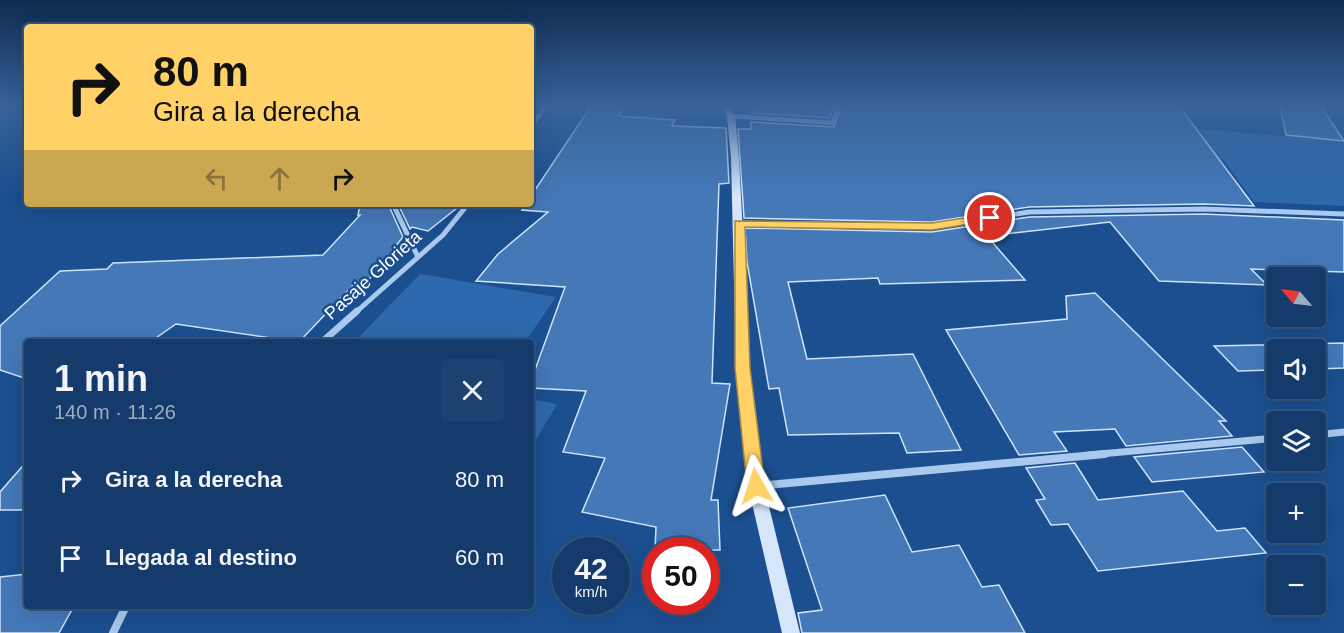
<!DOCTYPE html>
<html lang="es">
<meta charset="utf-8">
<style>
:root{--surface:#143b6b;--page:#1d4271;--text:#f1f3f6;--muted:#9dadc1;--line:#33557e}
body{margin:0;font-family:Arial,sans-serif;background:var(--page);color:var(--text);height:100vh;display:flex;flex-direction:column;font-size:22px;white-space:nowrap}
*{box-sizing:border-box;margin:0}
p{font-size:20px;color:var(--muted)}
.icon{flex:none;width:33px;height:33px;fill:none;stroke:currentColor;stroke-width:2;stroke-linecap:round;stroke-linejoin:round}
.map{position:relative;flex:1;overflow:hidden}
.side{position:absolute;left:24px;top:339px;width:510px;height:270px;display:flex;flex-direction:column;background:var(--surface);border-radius:6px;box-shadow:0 6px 24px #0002,0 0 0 2px var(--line)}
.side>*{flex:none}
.guide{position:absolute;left:24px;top:24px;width:510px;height:183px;border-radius:6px;box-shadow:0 6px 24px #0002,0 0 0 2px var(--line);background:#ffd166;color:#111;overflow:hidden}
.needle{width:39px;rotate:298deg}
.tools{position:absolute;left:1266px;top:267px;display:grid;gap:12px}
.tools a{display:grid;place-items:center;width:60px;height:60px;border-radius:6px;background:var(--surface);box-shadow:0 6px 24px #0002,0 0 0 2px var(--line);font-size:30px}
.speed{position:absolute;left:552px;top:537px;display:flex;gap:12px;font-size:30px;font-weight:700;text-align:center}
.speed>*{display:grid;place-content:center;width:78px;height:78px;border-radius:50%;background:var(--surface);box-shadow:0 6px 24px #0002,0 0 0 2px var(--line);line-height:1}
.speed small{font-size:15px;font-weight:400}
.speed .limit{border:9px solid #d22;background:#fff;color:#111}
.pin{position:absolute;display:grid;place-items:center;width:51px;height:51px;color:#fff;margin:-26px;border:3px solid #fff;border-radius:50%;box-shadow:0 2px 6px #0007}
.me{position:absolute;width:66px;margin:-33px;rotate:354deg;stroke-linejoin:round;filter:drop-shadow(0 0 4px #0008)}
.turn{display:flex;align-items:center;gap:21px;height:126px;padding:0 30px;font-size:27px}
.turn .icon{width:78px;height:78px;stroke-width:2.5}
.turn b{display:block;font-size:42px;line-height:51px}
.lanes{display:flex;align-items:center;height:57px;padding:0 30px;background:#0003;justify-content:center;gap:30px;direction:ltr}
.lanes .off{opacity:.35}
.round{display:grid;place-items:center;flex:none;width:63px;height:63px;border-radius:6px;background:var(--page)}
.summary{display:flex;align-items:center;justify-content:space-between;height:102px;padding:0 30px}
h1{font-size:36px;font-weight:700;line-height:45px}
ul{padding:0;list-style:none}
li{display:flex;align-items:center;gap:18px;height:78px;padding:0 30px}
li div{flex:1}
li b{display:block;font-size:22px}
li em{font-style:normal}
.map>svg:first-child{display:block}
.green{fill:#2e69ad}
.building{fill:#4478b7;stroke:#cfe3fa;stroke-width:1.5}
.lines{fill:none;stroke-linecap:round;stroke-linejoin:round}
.street-far3{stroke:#a9c9ee;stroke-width:4.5}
.street-far2{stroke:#a9c9ee;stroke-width:5}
.street-far1{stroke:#a9c9ee;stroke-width:7}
.street{stroke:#a9c9ee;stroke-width:8}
.secondary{fill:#d6e6fa;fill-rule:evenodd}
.route{fill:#ffd166;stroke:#a68842;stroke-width:1.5}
.labels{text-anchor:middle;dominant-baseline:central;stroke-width:5;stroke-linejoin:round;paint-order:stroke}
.street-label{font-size:18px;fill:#fff;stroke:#1b4f8f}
</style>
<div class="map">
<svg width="1344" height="633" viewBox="0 0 1344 633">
<rect width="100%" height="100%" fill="#1b4f8f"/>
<!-- green -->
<path class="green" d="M1303 125 1332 129 1344 141V206L1254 202 1223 159 1198 157 1179 134 1203 135 1199 129 1307 138Z
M420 274 556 297 525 342H354Z
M531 399 557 404 533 445H531Z"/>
<!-- building -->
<path class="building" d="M591 106H625L618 116 675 120 672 126 726 128 729 183 719 184 712 383 730 384 711 500H718L720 550H655L656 527 582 512 605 458 563 452 586 391 531 388V381L565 287 476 281 498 254 548 212 522 210 526 204H531V196Z
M752 106H833L830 118 752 113Z
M842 106H1179L1254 206 1204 204 1029 207 932 222 744 218 738 129H751V122L834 127Z
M1280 106H1321L1344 141 1286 135Z
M360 204H388L403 237 367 282H356L299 342 176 324 150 342H27V379L0 370V326L60 271 107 269 113 263 323 255 360 215H358Z
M398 204H462L428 231 412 227 410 229Z
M1204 214 1344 220V272L1251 269 1267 285 1159 281 1110 222 987 236 1025 280 880 284 878 278 788 282 807 359 913 354 961 450 907 453 899 433 788 435 779 388 769 389 747 262 745 228 932 232 1029 217Z
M1095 293 1226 421H1219L1232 436 1126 446 1115 429 1054 432 1067 451 1019 455 946 330 1067 319 1066 296Z
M1344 343V368L1316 369V350H1276V370L1238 371 1214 346Z
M1242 447 1264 472 1152 482 1134 457Z
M27 461V510H0V492Z
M1075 463 1098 500 1183 491 1217 531 1245 528 1266 553 1098 571 1068 524 1051 525 1036 500 1045 499 1026 468Z
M885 495 912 552 959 545 982 587 999 585 1025 633H802L798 613 822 610 788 508Z
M27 574V610L74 606 59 633H0V577Z"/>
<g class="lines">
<!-- street-far3 -->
<path class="street-far3" d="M731 116 833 123 838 106
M531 126 546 106"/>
<!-- street-far2 -->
<path class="street-far2" d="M393 204 418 257
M739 223 932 227 1029 212 1204 209 1344 214
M355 313 443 235 468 204"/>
<!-- street-far1 -->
<path class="street-far1" d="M322 342 357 311
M1316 435 1344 432
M1089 455 1276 438"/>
<!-- street -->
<path class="street" d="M757 486 1105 454
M113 633 126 606"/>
<!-- secondary -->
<path class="secondary" d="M722 106H730L735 116 739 158 750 368 764 486 800 633H782L748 486 736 368 731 158 727 116Z"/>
</g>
<!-- sky -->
<linearGradient id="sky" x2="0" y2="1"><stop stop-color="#0f2b4f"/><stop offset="0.54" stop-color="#39639b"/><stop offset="1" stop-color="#39639b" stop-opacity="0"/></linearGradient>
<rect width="1344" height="195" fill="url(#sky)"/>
<!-- route -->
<path class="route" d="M990 214 996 218 994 220 932 230 745 227 750 368 765 486 762 491 756 493 750 491 747 486 735 368V221L932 223Z"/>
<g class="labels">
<!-- street labels -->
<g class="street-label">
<text transform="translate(373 275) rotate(-42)">Pasaje Glorieta</text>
</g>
</g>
</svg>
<div class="tools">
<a><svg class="needle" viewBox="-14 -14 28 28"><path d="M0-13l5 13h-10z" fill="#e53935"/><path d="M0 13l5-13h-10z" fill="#9dadc1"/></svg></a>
<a><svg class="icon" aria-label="sound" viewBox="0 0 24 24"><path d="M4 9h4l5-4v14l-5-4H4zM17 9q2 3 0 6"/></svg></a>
<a><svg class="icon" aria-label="layers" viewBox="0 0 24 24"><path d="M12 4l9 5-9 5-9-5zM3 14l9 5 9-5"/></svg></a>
<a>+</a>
<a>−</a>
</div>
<div class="speed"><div>42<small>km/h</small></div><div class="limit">50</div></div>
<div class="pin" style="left:990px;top:218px;background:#d93025"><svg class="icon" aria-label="arrive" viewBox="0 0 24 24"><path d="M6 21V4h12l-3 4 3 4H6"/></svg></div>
<svg class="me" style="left:756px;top:486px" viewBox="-20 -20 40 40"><path d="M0-17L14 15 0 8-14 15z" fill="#ffd166" stroke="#fff" stroke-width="4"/></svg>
<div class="guide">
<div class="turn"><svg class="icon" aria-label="right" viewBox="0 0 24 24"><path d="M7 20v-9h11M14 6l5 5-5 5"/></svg><div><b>80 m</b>Gira a la derecha</div></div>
<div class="lanes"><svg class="icon off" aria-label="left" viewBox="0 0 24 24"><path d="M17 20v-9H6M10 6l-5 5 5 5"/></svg><svg class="icon off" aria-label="ahead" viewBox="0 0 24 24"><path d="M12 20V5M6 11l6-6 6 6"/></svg><svg class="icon" aria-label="right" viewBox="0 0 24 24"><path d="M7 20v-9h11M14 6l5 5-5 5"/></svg></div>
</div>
<section class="side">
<div class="summary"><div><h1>1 min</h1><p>140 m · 11:26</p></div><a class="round"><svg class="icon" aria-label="close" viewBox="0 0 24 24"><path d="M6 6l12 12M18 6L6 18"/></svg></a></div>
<ul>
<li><svg class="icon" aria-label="right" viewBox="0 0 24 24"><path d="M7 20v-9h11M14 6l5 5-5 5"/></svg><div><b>Gira a la derecha</b></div><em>80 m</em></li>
<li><svg class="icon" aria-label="arrive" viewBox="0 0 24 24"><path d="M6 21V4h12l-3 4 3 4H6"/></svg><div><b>Llegada al destino</b></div><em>60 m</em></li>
</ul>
</section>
</div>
